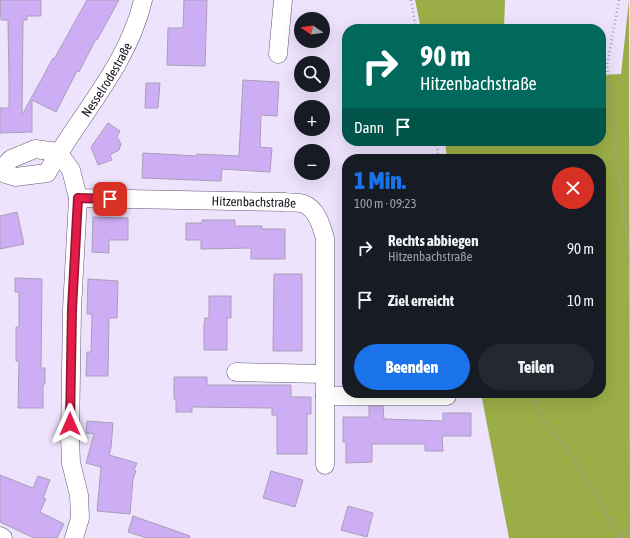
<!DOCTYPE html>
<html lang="de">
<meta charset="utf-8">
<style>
:root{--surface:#171b24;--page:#242831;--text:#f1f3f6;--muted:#9ea1a6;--accent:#1a73e8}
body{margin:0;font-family:"Asap Condensed",sans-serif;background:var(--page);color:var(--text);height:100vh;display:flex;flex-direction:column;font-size:15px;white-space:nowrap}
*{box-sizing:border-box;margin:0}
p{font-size:13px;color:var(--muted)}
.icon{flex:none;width:22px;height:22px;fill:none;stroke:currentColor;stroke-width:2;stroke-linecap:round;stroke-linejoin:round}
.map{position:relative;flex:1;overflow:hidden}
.side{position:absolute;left:342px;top:154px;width:264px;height:244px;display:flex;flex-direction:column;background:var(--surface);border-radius:16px;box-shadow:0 4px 16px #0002}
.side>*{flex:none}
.hud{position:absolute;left:342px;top:24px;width:264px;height:122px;border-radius:16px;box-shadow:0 4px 16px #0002;background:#00695c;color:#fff;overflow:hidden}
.needle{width:26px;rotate:283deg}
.buttons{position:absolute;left:294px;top:12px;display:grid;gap:8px}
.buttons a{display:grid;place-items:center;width:36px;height:36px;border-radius:50%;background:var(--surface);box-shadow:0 4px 16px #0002;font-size:20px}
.pin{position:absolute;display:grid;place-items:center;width:34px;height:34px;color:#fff;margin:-17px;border-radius:8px;box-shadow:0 2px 6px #0006}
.me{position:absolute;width:44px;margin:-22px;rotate:0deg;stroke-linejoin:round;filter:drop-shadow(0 0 3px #0008)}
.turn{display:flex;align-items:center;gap:14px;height:84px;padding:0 12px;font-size:18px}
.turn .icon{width:52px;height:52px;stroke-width:2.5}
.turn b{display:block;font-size:28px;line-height:34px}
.then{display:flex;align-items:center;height:38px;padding:0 12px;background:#0003;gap:8px;font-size:15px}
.round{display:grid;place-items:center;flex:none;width:42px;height:42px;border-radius:21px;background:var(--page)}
.headline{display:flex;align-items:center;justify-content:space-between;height:68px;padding:0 12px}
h1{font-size:24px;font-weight:800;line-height:30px;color:var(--accent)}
.action{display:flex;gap:8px;margin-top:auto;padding:8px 12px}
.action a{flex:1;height:46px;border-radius:24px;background:var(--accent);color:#fff;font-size:16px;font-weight:800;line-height:46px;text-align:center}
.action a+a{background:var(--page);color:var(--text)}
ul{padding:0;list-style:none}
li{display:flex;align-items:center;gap:12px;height:52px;padding:0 12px}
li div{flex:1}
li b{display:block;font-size:15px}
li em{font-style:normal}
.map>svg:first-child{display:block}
.forest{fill:#9bad47}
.building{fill:#cdaef5;stroke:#a99fb7}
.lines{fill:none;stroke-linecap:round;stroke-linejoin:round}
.minor-casing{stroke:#635a6f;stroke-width:19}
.path{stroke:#a79fb3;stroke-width:2.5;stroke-dasharray:1 3;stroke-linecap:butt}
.minor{stroke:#fff;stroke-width:18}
.route-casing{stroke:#92132f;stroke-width:10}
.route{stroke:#e11d48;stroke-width:7}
.labels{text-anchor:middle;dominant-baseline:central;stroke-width:4;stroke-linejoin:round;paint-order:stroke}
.street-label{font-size:13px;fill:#1a1720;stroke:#ede3fc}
</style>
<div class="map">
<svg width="630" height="538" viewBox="0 0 630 538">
<rect width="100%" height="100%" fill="#ede3fc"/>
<!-- forest -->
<path class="forest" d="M415 0H505L504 29H421Z
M629 0 630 538H509L481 393H601V159H447L445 141H601V75L621 74Z"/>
<!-- building -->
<path class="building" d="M0 0H41V16H27V20H23L22 115 53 58 54 59 87 0H119L97 40 96 39 79 72 77 71 56 112 32 100V132L0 133V108H9V80L8 20H1Z
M184 0H207L205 66 167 65 168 28H183Z
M243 80 279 82 277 116 261 115 260 147 272 148 270 172 222 169 221 181 142 178 143 153 197 156V154L239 156Z
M146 83H160L158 108H145Z
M108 123 120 131 117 137 121 144 119 150 110 155 112 160 98 165 91 147Z
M17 212 24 244 0 249V216Z
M93 217 128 218V240H109V253L92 252Z
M202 220H235V226H262V229H285V259H251V248L201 249V240H186V223H202Z
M274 274H302V351H273Z
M15 278 42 279 41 368H45V384H43V408H18L19 361H16V327H19V292H15Z
M88 279 118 281 117 318H109L108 376H86L87 352H91L92 314H87Z
M209 296H231V318H227V350H204V324L205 318H209Z
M174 377H207V385H291V397H311V414H307V454H277V415H272V408L192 407V412H176V399H174Z
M369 406H383L384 419 443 421V413H471V436H442L443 451H425V444H372V462L346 463V442H343V417H369Z
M87 421 113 423 111 448 109 455 137 463 134 470 136 471 133 479 130 514 97 511 101 467 86 463 94 434 86 433Z
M271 471 303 480 295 507 263 498Z
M0 475 33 488 38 476 50 480 43 498 46 499 40 512 64 524 57 538H34L0 522Z
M348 506 373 513 367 537 341 530Z
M133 516 190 536 189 538H147L128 532Z"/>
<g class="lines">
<defs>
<g id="minor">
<path d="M278 54 283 0"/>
<path id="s1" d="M58 152 71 170 78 198 285 202C291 203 299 202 304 204 318 210 321 226 325 238V465"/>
<path d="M0 171 11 159 35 149 58 152"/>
<path id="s2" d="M0 172 15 177 47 173C79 116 128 65 143 0"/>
<path d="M236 372 324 374"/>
<path d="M325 396H447"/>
<path d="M0 536 3 538"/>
<path d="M74 538 80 518 79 495 71 463 70 437 72 309 78 198"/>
</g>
</defs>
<!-- minor casing -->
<use href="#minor" class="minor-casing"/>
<!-- path -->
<path class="path" d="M411 0 416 29
M619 0 607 65 630 266
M436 141 439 159
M533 393 543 421 574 458 620 538
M620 538 630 528"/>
<!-- minor -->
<use href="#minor" class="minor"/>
</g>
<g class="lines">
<defs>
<path id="route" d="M70 424 72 309 78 198 110 199"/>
</defs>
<!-- route casing -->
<use href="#route" class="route-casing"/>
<!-- route -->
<use href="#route" class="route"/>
</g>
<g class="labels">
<!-- street labels -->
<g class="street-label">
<text stroke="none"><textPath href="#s2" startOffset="159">Nesselrodestraße</textPath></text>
<text stroke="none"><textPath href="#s1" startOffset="227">Hitzenbachstraße</textPath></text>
</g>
</g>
</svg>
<div class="buttons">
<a><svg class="needle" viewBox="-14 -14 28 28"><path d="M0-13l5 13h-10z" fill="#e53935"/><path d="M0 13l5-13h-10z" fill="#9ea1a6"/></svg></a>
<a><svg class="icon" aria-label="search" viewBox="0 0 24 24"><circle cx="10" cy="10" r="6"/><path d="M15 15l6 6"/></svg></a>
<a>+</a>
<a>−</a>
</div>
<div class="pin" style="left:110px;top:199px;background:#d93025"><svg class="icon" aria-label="arrive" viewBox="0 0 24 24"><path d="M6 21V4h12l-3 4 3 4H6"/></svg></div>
<svg class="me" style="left:70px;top:424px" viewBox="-20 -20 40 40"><path d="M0-17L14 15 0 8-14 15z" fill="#e11d48" stroke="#fff" stroke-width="4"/></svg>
<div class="hud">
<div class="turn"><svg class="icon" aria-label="right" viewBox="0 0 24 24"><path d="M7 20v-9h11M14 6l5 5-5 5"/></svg><div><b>90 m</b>Hitzenbachstraße</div></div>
<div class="then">Dann<svg class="icon" aria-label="arrive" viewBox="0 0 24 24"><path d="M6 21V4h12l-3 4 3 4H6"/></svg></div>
</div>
<section class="side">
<div class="headline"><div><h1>1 Min.</h1><p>100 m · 09:23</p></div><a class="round" style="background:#d93025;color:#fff"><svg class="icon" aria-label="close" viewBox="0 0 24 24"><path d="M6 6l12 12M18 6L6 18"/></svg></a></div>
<ul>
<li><svg class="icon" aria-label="right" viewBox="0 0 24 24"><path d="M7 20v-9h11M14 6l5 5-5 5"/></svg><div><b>Rechts abbiegen</b><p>Hitzenbachstraße</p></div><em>90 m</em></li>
<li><svg class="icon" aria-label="arrive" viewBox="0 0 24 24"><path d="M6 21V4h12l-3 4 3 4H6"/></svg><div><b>Ziel erreicht</b></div><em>10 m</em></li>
</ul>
<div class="action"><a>Beenden</a><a>Teilen</a></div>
</section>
</div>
